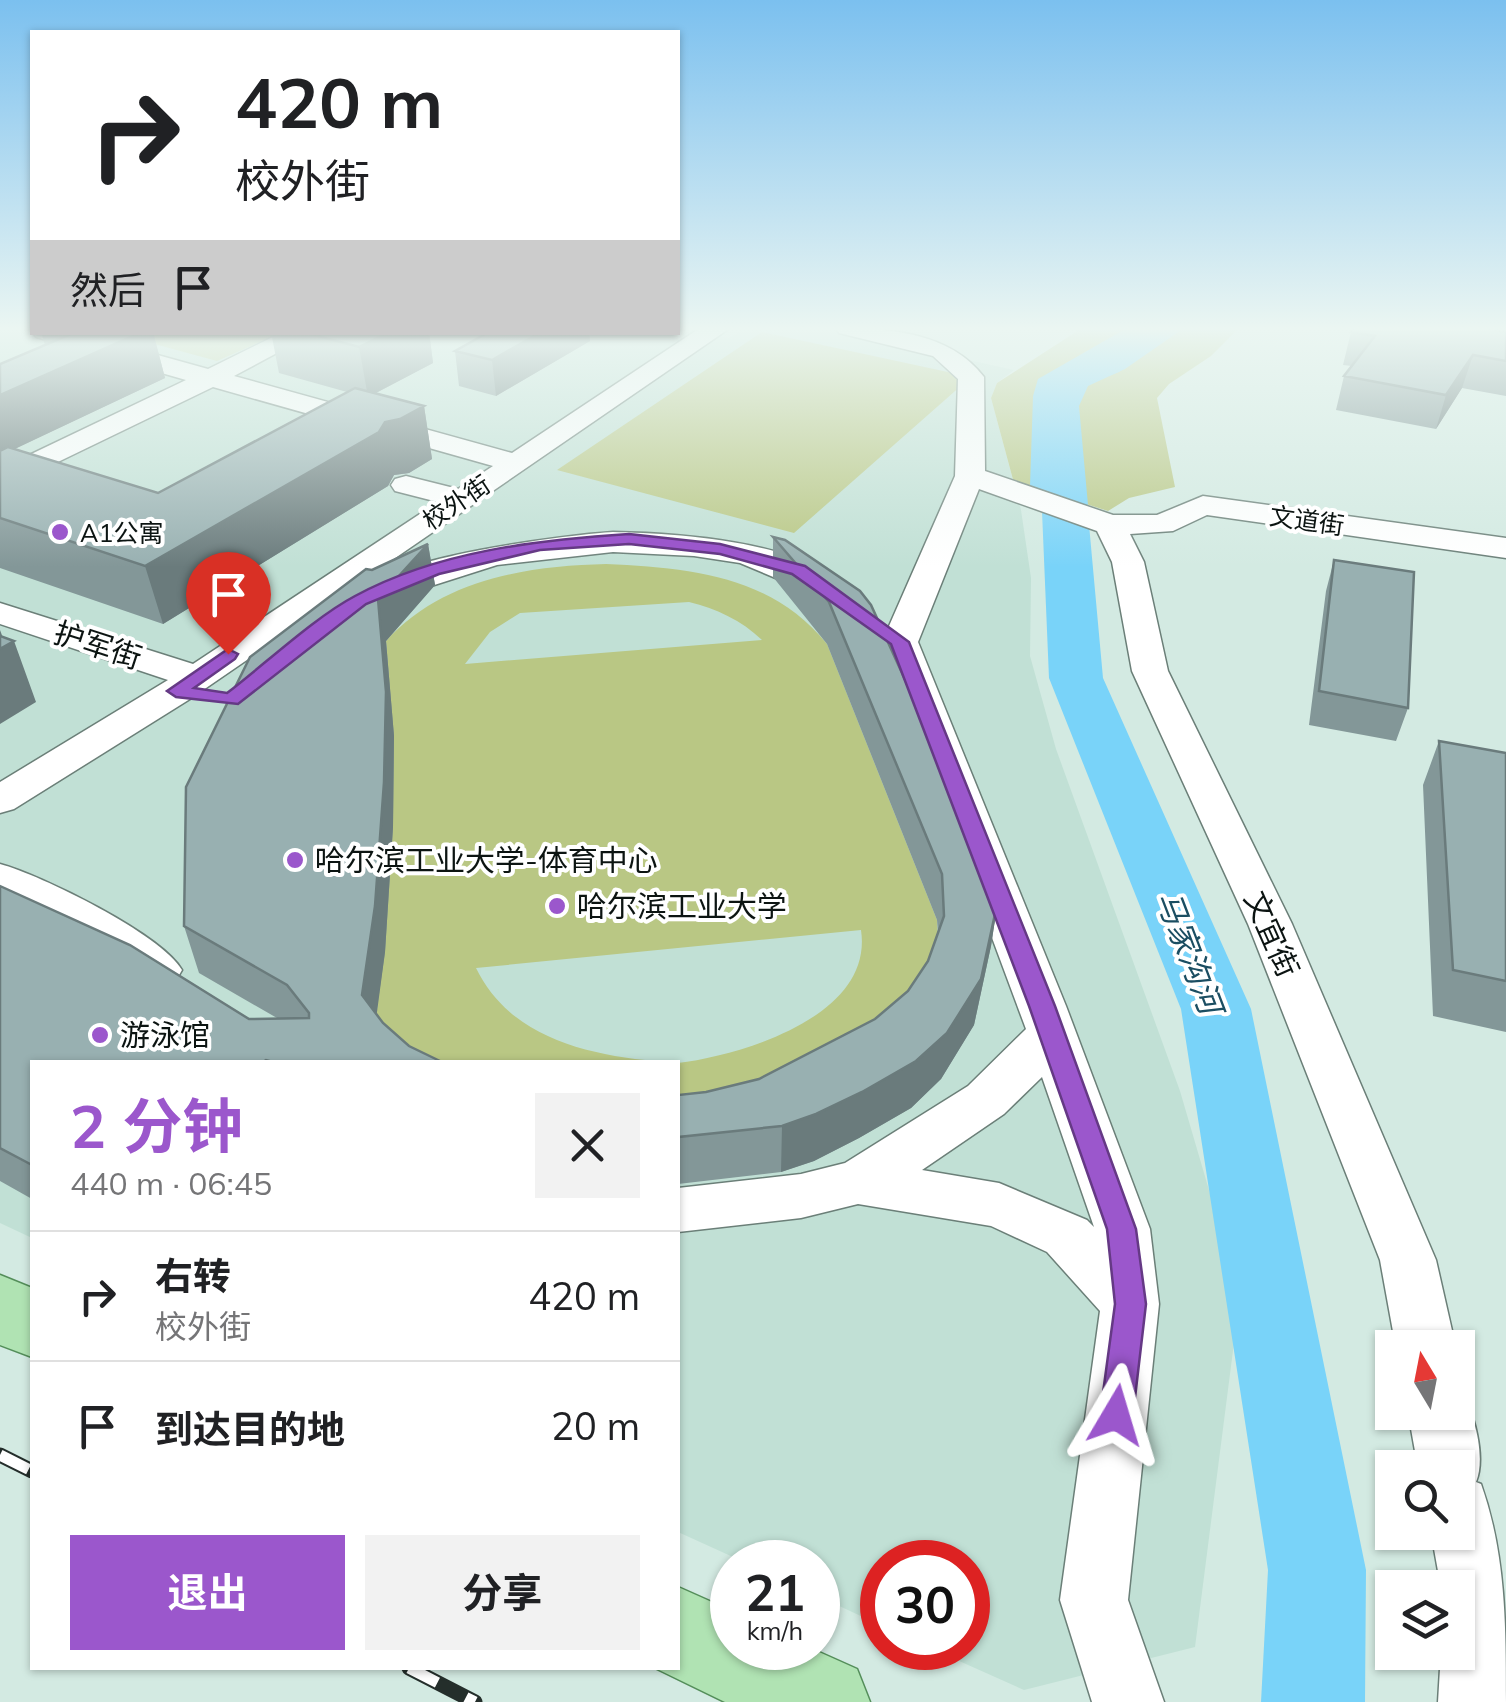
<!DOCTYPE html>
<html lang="zh">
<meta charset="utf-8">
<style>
:root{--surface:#fff;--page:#f2f2f2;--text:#202124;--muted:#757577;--line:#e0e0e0;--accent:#9b57cc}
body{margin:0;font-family:Mulish,"Noto Sans SC",sans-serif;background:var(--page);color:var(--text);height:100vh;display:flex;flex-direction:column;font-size:38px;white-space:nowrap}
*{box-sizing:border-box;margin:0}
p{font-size:32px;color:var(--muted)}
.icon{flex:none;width:55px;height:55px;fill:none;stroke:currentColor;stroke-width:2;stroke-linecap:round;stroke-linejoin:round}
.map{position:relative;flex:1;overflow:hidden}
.sheet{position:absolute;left:30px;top:1060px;width:650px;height:610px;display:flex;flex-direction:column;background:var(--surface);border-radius:0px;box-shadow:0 2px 8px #0004}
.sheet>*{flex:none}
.guide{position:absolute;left:30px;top:30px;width:650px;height:305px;border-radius:0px;box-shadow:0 2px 8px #0004;background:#fff;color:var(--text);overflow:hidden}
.needle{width:65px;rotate:350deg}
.buttons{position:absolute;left:1375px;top:1330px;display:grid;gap:20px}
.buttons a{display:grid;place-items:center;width:100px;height:100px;border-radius:0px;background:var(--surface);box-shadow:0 2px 8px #0004;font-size:50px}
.speed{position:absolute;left:710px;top:1540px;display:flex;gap:20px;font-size:50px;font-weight:700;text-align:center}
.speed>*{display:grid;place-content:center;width:130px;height:130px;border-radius:50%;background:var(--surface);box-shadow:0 2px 8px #0004;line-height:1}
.speed small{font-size:25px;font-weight:400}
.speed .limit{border:15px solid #d22;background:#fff;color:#111}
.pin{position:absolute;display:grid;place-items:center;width:85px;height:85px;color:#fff;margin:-102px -42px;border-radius:50% 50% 50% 0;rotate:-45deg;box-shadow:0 0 10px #0007}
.pin .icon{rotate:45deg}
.me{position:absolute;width:110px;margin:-55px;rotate:7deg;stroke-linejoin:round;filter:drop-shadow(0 0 8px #0008)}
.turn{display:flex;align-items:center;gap:35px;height:210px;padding:0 40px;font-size:45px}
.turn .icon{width:130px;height:130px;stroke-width:2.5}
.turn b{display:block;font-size:70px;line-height:85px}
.then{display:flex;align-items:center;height:95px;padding:0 40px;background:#0003;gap:20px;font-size:38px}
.round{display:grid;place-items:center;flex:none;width:105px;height:105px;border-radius:0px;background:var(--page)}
.summary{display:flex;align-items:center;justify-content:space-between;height:170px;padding:0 40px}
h1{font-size:60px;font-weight:700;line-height:75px;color:var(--accent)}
.action{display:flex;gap:20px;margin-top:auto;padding:20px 40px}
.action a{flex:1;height:115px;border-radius:0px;background:var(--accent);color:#fff;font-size:40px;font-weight:700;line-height:115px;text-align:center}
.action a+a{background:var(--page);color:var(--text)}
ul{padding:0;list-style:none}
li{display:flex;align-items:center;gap:30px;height:130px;padding:0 40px;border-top:2px solid var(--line)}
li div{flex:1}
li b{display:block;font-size:38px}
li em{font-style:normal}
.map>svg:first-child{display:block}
.built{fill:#c1e0d5}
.green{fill:#b9c784;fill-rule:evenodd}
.water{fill:#79d3f9}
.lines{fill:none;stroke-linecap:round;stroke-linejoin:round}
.river{fill:#79d3f9;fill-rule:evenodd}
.minor-casing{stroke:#6b7f78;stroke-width:3}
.major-casing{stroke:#548e5a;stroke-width:3}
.minor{fill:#fff;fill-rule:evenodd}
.major{fill:#b0e3b3;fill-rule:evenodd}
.rail-casing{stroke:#242e2b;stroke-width:15}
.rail{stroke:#fff;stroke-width:11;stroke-dasharray:32;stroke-linecap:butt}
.wall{fill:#839798}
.shaded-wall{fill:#6a7b7c}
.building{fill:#98b0b1;stroke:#6a7b7c;stroke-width:2.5}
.route{fill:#9b57cc;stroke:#653985;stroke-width:2.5}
.poi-dot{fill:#9b57cc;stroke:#fff;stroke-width:4}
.labels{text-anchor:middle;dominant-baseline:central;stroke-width:8;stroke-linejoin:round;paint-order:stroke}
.far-street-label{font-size:25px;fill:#0c1412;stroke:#fff}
.far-poi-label{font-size:25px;fill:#0c1412;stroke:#fff;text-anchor:start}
.street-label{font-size:30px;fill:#0c1412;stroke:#fff}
.poi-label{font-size:30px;fill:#0c1412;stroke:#fff;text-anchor:start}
.water-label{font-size:32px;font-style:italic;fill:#1b4e62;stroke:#fff}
</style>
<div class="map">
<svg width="1506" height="1702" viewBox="0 0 1506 1702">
<rect width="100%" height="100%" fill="#d3eae2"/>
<!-- built -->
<path class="built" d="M0 328H32V332H678V328H696L693 331 729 338 746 328H823L1014 370 997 383 991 398 1021 510 1031 578 1030 656 1056 749 1180 1091 1240 1296 1195 1647 1024 1690 930 1648H968V1562H882V1626L818 1596V1562H744L678 1532V1062H32V1238L0 1223Z"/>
<!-- green -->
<path class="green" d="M1082 328H1239L1211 356 1169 384 1157 398 1175 487 1129 498 1108 511 1030 486 1015 487 991 398 997 383Z
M762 332 971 377 794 533 557 470Z
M114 333H280L217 361Z
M606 564C690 568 771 575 827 644L937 920 939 962 923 1008 678 1142V1063C742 1055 874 1016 861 930L476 968C511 1040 592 1056 665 1062H388L373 1042C391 907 397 776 386 641 442 579 527 566 606 564ZM689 602C717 609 741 620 762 640L465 664 490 632 520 613Z"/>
<!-- water -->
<path class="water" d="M1127 328H1184L1125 369 1088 386 1079 406 1088 505 1030 486 1033 396 1038 379Z"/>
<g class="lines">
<!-- river -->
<path class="river" d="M1132 328H1175L1119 372 1084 385 1077 393 1103 678 1251 1009 1366 1570 1365 1702H1261L1268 1570 1181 1009 1049 678 1037 392 1056 369 1091 356Z"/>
<defs>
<path id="minor" d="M700 328H730L190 699 14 809 0 813V782L168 680 0 624V603L193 664 438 502 395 491 391 485 395 479 406 476 458 489 493 466 213 387 0 490V469L186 380 36 337 33 332H75L208 369 283 332H316L234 376 512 453Z
M836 328C888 328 950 332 984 377L985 471 1113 515H1157L1203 496 1506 538V558L1207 515 1173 531 1130 534 1144 562 1168 671 1292 924 1436 1260 1456 1348H1396L1380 1260 1248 924 1132 671 1112 562 1097 531 979 489 918 642 1066 1006 1150 1229 1159 1304 1128 1600 1164 1702H1092L1060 1600 1100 1311 1047 1252 991 1226 858 1204 801 1218 678 1232V1188L801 1174 845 1163 968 1086 1026 1029 882 642 955 476 958 379 933 356 839 333ZM1042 1077 1094 1227 1087 1220 999 1183 922 1170 1004 1114Z
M613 532C667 533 807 540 840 588L835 595 823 598 740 563 694 556 613 552 497 565 381 602 369 599 364 592C388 557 567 535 613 532Z
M0 864C41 875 161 934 182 970L175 982 159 986 143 982 113 956 0 896Z
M1458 1391C1475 1409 1486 1458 1476 1482L1481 1484C1506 1554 1506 1627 1506 1702H1438L1441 1652H1458V1588H1441L1431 1532H1458V1468H1418L1408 1412H1458Z"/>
<path id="major" d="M0 1275 32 1288V1357L0 1345Z
M678 1587 732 1611V1648H810L857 1669 870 1702H725L655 1668H678Z"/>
</defs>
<!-- minor casing -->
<use href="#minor" class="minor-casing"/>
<!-- major casing -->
<use href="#major" class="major-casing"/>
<!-- minor -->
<use href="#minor" class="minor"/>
<!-- major -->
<use href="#major" class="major"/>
<defs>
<path id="rail" d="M0 1455 32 1471
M409 1668 475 1702"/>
</defs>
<!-- rail casing -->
<use href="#rail" class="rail-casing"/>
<!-- rail -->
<use href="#rail" class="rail"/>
</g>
<!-- wall -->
<path class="wall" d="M1354 328H1506V396L1462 388 1436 429 1336 410 1344 376 1352 366 1343 365 1351 332Z
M41 332H153L165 378 14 449 158 493 347 392 279 373 271 332H429L433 363 376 393 424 406 432 459 409 473 394 475 388 486 163 624 0 568V364L45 345Z
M489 332H589L590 341 496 396 459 386 455 351Z
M773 537 860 591 998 900 991 946 974 1025 941 1079 911 1108 859 1138 814 1161 781 1172 678 1184V1095L706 1092 759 1079 875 1019 908 991 928 961 938 933 937 920 827 644 773 577Z
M428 544 435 585 386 641 394 736 393 827 385 952 376 1015 383 1023 409 1046 442 1062H32V1199L0 1181V886L249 1019 277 1018 199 973 184 926 372 570Z
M1334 560 1408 708 1396 741 1309 725 1326 591Z
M1439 741 1506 753V1032L1433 1016 1423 785Z"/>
<!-- shaded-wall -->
<path class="shaded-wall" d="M142 332H153L165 378 0 456V395Z
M389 332H429L433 363 368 397 359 347Z
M541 332H589L590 341 496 396 492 360Z
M1473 355 1462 388 1436 429 1446 395Z
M424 406 432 459 409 473 394 475 388 486 163 624 145 566 385 422Z
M428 544 435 585 386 641 394 736 393 827 385 952 373 1042 362 995 378 599Z
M0 630 6 646 14 641 36 702 0 724Z
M998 900 991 946 974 1025 941 1079 911 1108 859 1138 814 1161 781 1172 782 1126Z"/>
<!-- building -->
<path class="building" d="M1354 328H1486L1506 332V361L1473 355 1446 395 1344 376 1375 336 1351 332Z
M60 332H142L0 395V364L69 335Z
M303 332H389L359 347Z
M489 332H541L492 360 455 351Z
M355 388 424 406 400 419 385 422 379 432 145 566 0 518V451L8 447 158 493Z
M773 537 785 540 860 591 871 605 953 785 998 900 981 979 947 1033 916 1061 862 1092 816 1114 782 1126 678 1137V1095L706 1092 759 1079 875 1019 908 991 928 961 944 916 942 874 829 602Z
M428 544 378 599 386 692 384 782 375 906 362 995 383 1023 409 1046 442 1062H273L266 1060 263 1062H32V1165L0 1148V886L130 945 249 1019 309 1018V1013L287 985 184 926 186 787 250 657 366 569 372 570Z
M1334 560 1414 572 1408 708 1319 691Z
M0 636 14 641 0 649Z
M1439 741 1506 753V981L1453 970Z"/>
<!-- sky -->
<linearGradient id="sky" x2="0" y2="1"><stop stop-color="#7bc0ef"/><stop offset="0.58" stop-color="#ebf6f2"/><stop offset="1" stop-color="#ebf6f2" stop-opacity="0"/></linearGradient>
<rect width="1506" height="567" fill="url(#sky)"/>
<!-- route -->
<path class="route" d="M629 534 720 544 805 566 909 642 1055 1006 1136 1229 1146 1304 1133 1415 1128 1426 1116 1431 1105 1426 1100 1415 1115 1304 1107 1229 1029 1006 891 644 792 574 720 554 629 544 540 550 439 574 366 604 238 704 176 697 167 691 228 649 238 654 235 659 194 688 227 693C264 665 315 617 355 596 438 551 537 540 629 534Z"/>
<!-- markers -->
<g class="poi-dot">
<circle cx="60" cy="532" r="10"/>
<circle cx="295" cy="860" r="10"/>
<circle cx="557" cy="906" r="10"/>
<circle cx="100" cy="1035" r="10"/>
</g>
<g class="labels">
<!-- far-street labels -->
<g class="far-street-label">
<text transform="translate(456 502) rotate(-34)">校外街</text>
<text transform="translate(1307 520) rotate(8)">文道街</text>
</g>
<!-- far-poi labels -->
<g class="far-poi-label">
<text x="80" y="532">A1公寓</text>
</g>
<!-- street labels -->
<g class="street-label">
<text transform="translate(98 645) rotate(18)">护军街</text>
<text transform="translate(1272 934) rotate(66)">文宜街</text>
</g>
<!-- poi labels -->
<g class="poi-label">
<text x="315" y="860">哈尔滨工业大学-体育中心</text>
<text x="577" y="906">哈尔滨工业大学</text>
<text x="120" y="1035">游泳馆</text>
</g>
<!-- water labels -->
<g class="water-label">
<text transform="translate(1190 952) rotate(69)">马家沟河</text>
</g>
</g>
</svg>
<div class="buttons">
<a><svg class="needle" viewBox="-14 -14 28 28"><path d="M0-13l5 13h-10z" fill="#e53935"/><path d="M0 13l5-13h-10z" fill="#757577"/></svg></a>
<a><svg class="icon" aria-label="search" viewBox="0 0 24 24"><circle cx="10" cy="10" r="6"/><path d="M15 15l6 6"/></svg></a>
<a><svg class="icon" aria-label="layers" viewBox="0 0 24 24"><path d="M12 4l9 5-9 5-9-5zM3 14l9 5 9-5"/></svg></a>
</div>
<div class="speed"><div>21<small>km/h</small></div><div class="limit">30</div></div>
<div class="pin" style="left:228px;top:654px;background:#d93025"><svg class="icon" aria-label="arrive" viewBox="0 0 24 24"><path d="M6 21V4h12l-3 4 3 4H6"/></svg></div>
<svg class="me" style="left:1116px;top:1415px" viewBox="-20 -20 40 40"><path d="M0-17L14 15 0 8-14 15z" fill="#9b57cc" stroke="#fff" stroke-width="4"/></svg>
<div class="guide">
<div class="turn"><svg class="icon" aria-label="right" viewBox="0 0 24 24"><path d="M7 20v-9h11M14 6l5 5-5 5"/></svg><div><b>420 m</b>校外街</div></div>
<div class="then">然后<svg class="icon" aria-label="arrive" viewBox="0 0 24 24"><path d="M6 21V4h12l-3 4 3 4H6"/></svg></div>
</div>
<section class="sheet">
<div class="summary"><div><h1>2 分钟</h1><p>440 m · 06:45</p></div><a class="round"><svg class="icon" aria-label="close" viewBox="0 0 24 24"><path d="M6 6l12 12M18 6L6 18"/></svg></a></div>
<ul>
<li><svg class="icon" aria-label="right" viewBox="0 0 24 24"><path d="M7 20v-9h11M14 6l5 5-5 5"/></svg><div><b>右转</b><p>校外街</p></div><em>420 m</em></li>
<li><svg class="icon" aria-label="arrive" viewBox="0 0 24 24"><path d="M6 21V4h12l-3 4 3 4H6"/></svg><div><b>到达目的地</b></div><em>20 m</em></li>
</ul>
<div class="action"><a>退出</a><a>分享</a></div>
</section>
</div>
